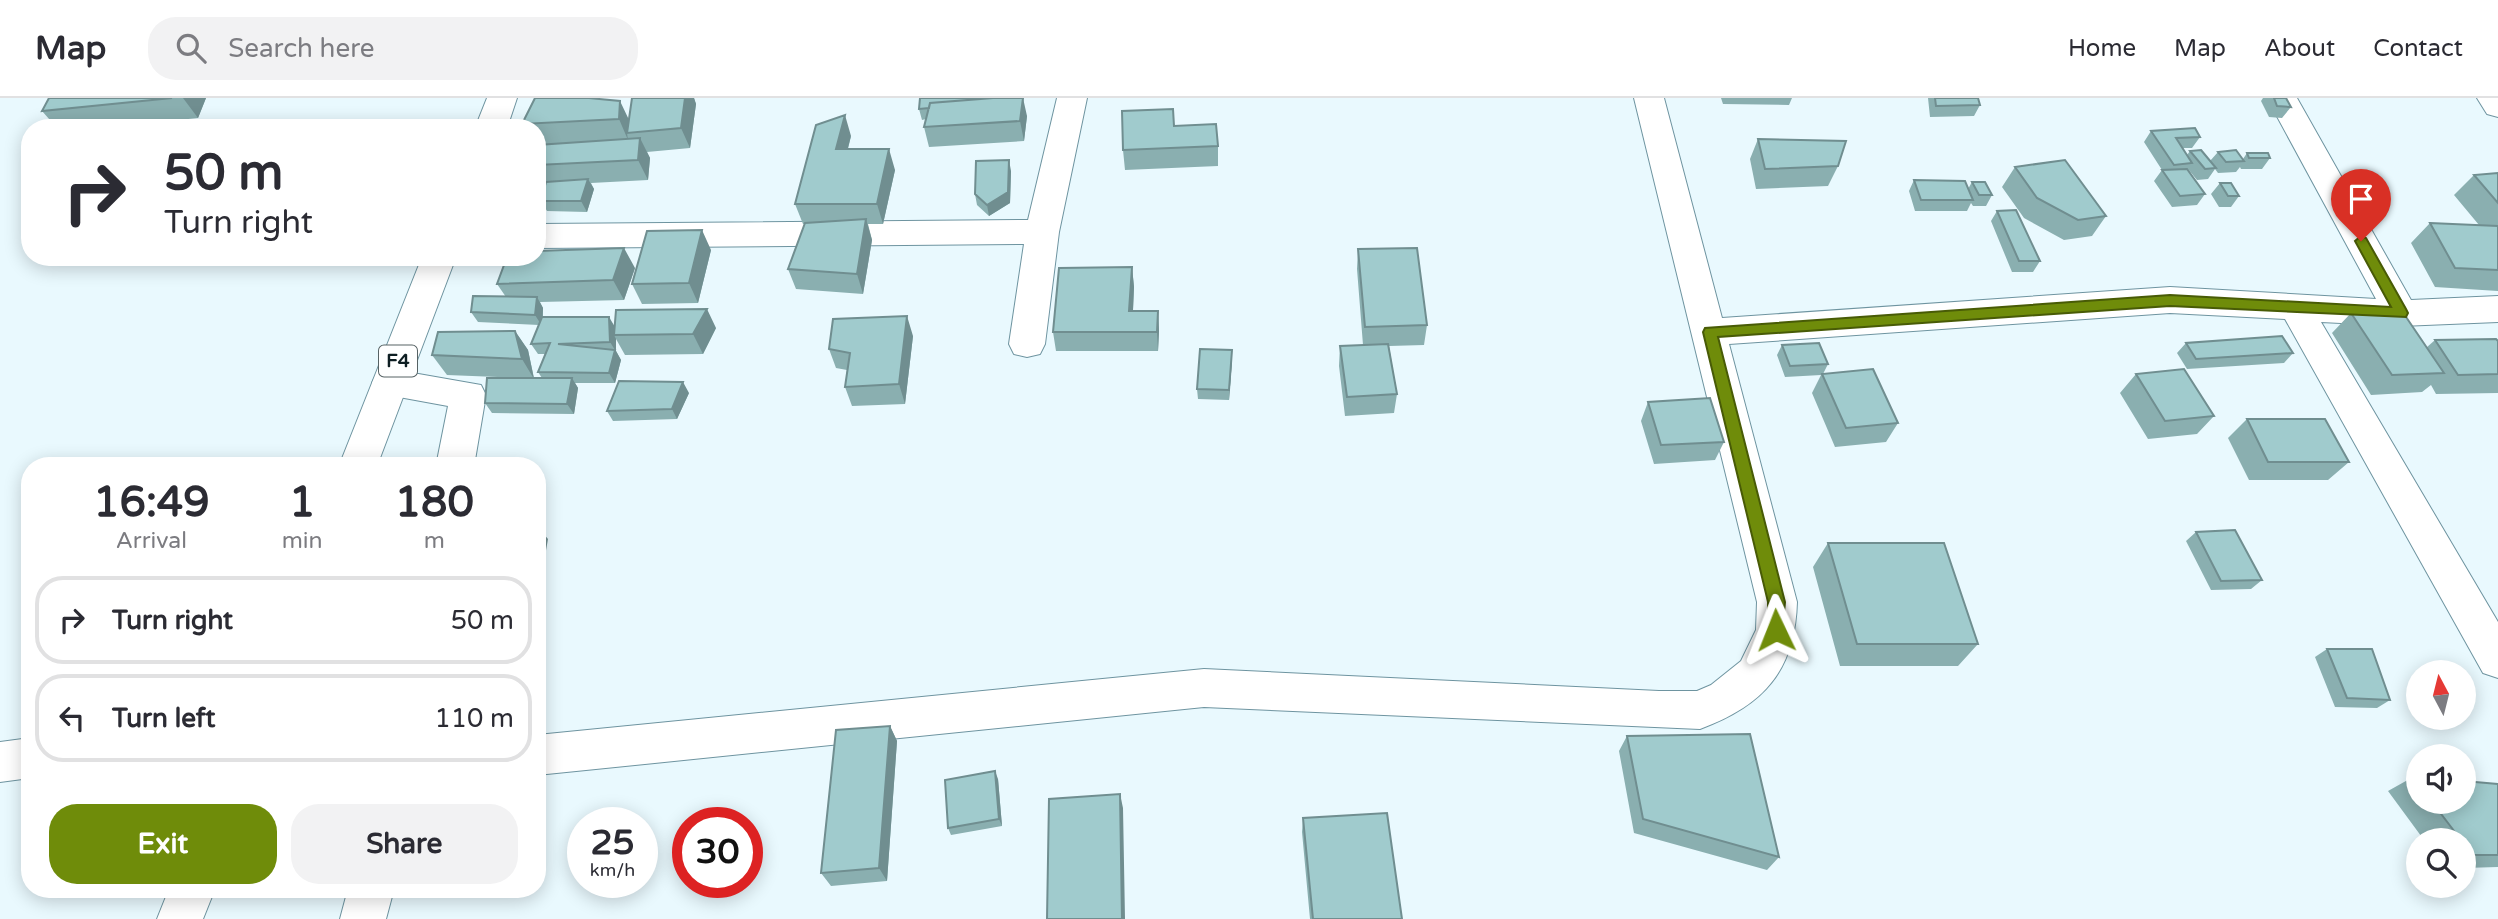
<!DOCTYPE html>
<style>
:root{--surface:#fff;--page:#f2f2f3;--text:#2b2b33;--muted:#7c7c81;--line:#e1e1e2;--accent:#6f8c0a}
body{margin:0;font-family:"Varela Round",sans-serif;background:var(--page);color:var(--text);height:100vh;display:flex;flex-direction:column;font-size:26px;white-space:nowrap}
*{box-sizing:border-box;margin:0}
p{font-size:23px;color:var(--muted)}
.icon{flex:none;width:38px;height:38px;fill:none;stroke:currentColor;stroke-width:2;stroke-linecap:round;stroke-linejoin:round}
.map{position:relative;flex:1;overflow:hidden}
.details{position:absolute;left:21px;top:359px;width:525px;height:441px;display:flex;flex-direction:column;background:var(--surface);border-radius:28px;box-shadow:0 4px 18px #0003}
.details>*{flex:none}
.hud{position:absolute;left:21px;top:21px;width:525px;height:147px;border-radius:28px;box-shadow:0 4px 18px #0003;background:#fff;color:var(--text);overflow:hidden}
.needle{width:46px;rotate:353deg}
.tools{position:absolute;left:2406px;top:562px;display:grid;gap:14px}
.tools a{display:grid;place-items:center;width:70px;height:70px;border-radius:50%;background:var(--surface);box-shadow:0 4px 18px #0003;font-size:35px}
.speed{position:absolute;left:567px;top:709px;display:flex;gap:14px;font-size:35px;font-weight:700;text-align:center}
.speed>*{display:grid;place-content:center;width:91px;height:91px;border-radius:50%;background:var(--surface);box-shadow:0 4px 18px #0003;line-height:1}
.speed small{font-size:18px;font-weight:400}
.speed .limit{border:10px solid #d22;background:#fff;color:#111}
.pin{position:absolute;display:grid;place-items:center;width:60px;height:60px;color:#fff;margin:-72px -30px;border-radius:50% 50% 50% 0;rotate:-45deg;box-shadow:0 0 7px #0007}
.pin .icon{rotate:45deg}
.me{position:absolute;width:77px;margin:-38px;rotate:358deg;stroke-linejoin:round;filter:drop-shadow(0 0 5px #0008)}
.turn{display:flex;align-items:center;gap:24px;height:147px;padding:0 28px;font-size:32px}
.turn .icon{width:91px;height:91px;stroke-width:2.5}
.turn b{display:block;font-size:49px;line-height:60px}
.eta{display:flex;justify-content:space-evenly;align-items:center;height:119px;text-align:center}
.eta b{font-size:42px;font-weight:800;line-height:49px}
.action{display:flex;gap:14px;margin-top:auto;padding:14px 28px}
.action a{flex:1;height:80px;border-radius:28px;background:var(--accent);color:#fff;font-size:28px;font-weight:800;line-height:80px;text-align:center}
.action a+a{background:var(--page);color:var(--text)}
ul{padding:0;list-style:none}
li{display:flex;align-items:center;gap:21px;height:88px;margin:0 14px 10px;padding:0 14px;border:4px solid var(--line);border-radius:28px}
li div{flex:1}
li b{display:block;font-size:26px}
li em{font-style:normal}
header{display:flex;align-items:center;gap:42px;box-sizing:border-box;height:98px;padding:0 35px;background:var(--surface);border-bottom:2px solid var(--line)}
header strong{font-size:33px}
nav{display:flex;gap:38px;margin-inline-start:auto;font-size:24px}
.search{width:490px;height:63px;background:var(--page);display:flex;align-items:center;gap:18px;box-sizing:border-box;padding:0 24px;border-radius:28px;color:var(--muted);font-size:26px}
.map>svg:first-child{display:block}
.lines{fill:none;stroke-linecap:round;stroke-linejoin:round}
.street-casing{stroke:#6e94a0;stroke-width:2}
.primary-casing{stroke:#6e94a0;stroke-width:2}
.street{fill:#fff;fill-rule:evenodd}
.primary{fill:#fff;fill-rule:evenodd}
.wall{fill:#8aafb0}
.shaded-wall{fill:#708e90}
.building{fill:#a0cbcd;stroke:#708e90;stroke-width:2}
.route{fill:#6f8c0a;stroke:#485b06;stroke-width:2}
.labels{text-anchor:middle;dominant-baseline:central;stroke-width:5;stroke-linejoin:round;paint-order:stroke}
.shield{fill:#fff;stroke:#566264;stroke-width:2}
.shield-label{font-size:19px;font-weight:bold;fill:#0e1e22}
</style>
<header>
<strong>Map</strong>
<div class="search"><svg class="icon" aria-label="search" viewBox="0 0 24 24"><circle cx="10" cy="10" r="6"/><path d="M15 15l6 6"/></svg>Search here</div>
<nav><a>Home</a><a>Map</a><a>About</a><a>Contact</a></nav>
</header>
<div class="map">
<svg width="2498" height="821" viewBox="0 0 2498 821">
<rect width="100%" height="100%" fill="#e9f9fe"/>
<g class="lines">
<defs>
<path id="street" d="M1057 0H1087L1059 134 1045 246 1040 256 1027 259 1014 256 1009 246 1024 146 537 150V126L1028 122Z
M1634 0H1664L1722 220 2170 189 2376 201 2267 0H2297L2411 202 2498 198V224L2401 228 2321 224 2498 524V580L2483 575 2285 221 2170 215 1729 246 1797 504C1795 573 1763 608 1700 631L1204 609 537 677V637L1204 571 1659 593H1697L1711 587 1741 563 1756 532 1757 504Z
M2477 0H2498V19L2487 16Z
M390 271 481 287 486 297 474 368H436L448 308 377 295 372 285 377 275Z
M30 640V680L0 684V644Z
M348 791H394L386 821H340Z"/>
<path id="primary" d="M487 0H517L507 30H475Z
M422 159H456L377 368H339Z
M169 791H215L203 821H157Z"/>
</defs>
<!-- street casing -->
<use href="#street" class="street-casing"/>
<!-- primary casing -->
<use href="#primary" class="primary-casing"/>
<!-- street -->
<use href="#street" class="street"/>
<!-- primary -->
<use href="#primary" class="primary"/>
</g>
<!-- wall -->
<path class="wall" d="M49 0H206L198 20 102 30H57L42 13Z
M535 0H597L629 21 632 0H694L696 6 690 50 647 54 650 60 648 82 591 85 594 91 587 114 547 113 541 103 545 88H537V47L580 44 537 47V30H524L522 26Z
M920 0H987L1027 18 1024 43 929 49 924 29 926 21 922 22 919 11Z
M1721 0H1792L1789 7 1723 6Z
M1928 0H1978L1980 7 1974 18 1930 19Z
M2263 0H2286L2291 9 2282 20 2269 19 2261 3Z
M1174 28 1218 48V68L1125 72 1123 52Z
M2151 33 2200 39 2192 50H2183L2187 57 2190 53 2210 63 2218 54 2243 61 2247 55 2270 60 2262 71H2241L2240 69 2236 74 2218 75 2215 71 2208 81 2197 82 2188 71 2205 96 2197 107 2172 109 2154 83 2162 72 2144 44Z
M851 38 848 51 895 72 883 126H868L872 142 863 196 796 191 788 171 805 126H803L795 106Z
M1758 41 1838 68 1828 88 1756 91 1750 61Z
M2015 69 2106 118 2092 138 2064 142 2024 120 2002 89Z
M1011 73 1010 105 989 118 977 107 975 96Z
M2498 75V193L2435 189 2411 145 2430 125 2479 127 2454 97 2474 77Z
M1914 82 1968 91 1972 84 1992 97 1986 108H1973L1971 105 1967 113H1915L1909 93Z
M2220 85 2239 98 2231 109H2219L2211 96Z
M1997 113 2040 163 2033 174H2012L1991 123Z
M1358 151 1427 227 1424 247 1389 248 1397 296 1394 315 1345 318 1339 268 1340 248 1363 247 1357 171Z
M711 152 698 205 642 206 632 186Z
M1132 169 1134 189 1133 213H1158L1159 233 1158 253H1056L1053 234Z
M635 170 624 202 540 204 543 210V219L615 228 716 230 703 256 625 257 616 241V253L621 262 615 285H575L578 290 574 316 492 315 485 305 521 280 447 277 432 257 515 233 528 252 534 280H542L538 274 546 256H538L531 246 539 227 478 224 471 214 506 199 497 186Z
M2351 215 2426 250 2435 242 2498 243V295L2436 296 2431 287 2422 294 2371 297 2332 235Z
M913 238 905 306 852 308 845 289 847 272 836 270 829 251Z
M2186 245 2293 255 2284 265 2187 271 2177 255Z
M1782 247 1828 266 1823 276 1898 325 1886 344 1835 349 1812 295 1821 277 1785 279 1777 257Z
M1232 262 1229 302 1198 301 1197 291Z
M2136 276 2214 318 2197 336 2148 341 2120 295Z
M689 295 677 321 613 323 607 313Z
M1648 304 1724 344 1715 362 1654 366 1641 323Z
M2247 321 2349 364 2328 382H2249L2228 340Z
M2196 434 2262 482 2251 491 2211 492 2186 443Z
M1828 445 1978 546 1958 568H1840L1813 469Z
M2327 551 2390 602 2377 610 2335 609 2315 559Z
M890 628 897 643 887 783 831 788 821 775Z
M1627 638 1779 759 1767 772 1634 735 1619 653Z
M2413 679H2418V704H2464L2498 686V769L2464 770V742H2424L2388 693Z
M998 681 1002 728 951 737 948 730Z
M1303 720 1402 821H1310L1302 734Z"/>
<!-- shaded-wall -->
<path class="shaded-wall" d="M183 0H206L198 20Z
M685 0H694L696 6 690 50 681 30Z
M1023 0 1027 18 1024 43 1020 23Z
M620 3 630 24 627 35 628 42 619 21Z
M845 17 851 38 842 72 836 51Z
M640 40 650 60 648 82 638 62Z
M889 51 895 72 883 126 877 106Z
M1009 62 1011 73 1010 105 989 118 987 107Z
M588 81 594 91 587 114 581 103Z
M866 121 872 142 863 196 857 176Z
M702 132 711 152 698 205 689 185Z
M624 150 635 170 624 202 613 182Z
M1132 169 1134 189 1132 233 1129 213Z
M537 199 543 210 542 228 535 217Z
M707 211 716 230 703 256 693 236Z
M1158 213 1159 233 1158 253 1157 234Z
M907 218 913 238 905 306 899 286Z
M609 219 615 229 614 237 616 241V253L621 262 615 285 609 275 615 252 610 244Z
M515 233 528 252 534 281 522 261Z
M1232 252V262L1229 302V292Z
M572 280 578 290 574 316 567 306Z
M683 284 689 295 677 321 672 311Z
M540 432 548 441 539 493 537 490V451Z
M890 628 897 643 887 783 879 770Z
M995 673 998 681 1002 728 999 721Z
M1120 696 1123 710 1125 821H1122Z"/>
<!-- building -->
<path class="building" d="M49 0H172L42 13Z
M535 0H589L620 3 619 21 522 26Z
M632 0H685L681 30 627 35Z
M920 0H980V1L930 5 929 10 919 11Z
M993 0H1023L1020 23 924 29 930 5Z
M1935 0H1978L1980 7 1936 8Z
M2274 0H2286L2291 9 2277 8Z
M1173 11 1174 28 1216 26 1218 48 1123 52 1122 13Z
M845 17 836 51H889L877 106H795L816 27Z
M2195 30 2200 39 2176 40 2192 65 2174 67 2151 33Z
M640 40 638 62 537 67V47Z
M1758 41 1846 43 1838 68 1765 71Z
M2201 52 2216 70 2205 71 2190 53Z
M2236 52 2244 63 2226 64 2218 54Z
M2247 55H2268L2270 60H2249Z
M1009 62 1008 94 987 107 975 96 976 63Z
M2065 62 2106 118 2078 122 2037 100 2015 69Z
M2187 71 2205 96 2180 98 2162 72Z
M2498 75V105L2474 77Z
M588 81 581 103H541L546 84Z
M1914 82 1965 83 1973 102H1921Z
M1972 84H1985L1992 97H1979Z
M2220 85H2231L2239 98H2228Z
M2016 112 2040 163H2019L1997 113Z
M866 121 857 176 788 171 805 125Z
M2430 125 2498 128V172L2455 170Z
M702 132 689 185 632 186 647 133Z
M624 150 613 182 497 186 507 159H537V153Z
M1417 150 1427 227 1365 229 1358 151Z
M1132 169 1129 213H1158L1157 234H1053L1059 170Z
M473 198 537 199 535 217 471 214Z
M707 211 693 236 614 237 616 212Z
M2402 213 2444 275 2392 277 2351 215Z
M907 218 899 286 845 289 850 255 829 251 833 221Z
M542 219H609L610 244 558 246 615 252 609 275 538 274 550 245 531 246Z
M515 233 522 261 432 257 438 234Z
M2282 238 2293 255 2196 261 2186 245Z
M2496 241 2498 243V276L2458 277 2435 242Z
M1819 245 1828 266 1790 268 1782 247Z
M1388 246 1397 296 1347 299 1340 248Z
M1200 251 1232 252 1229 292 1197 291Z
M1873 271 1898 325 1846 330 1822 276Z
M2184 271 2214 318 2165 323 2136 276Z
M487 280H572L567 306 485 305Z
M619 283 683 284 672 311 607 313Z
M1710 300 1724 344 1661 347 1648 304Z
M2247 321H2325L2349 364H2268Z
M540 432 537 451V433Z
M2235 432 2262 482 2221 483 2196 434Z
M1828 445H1944L1978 546H1857Z
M2327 551H2372L2390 602 2347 600Z
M890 628 879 770 821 775 836 632Z
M1750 636 1779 759 1643 721 1627 638Z
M995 673 999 721 948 730 945 682Z
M2413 679H2418V686Z
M2464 683 2498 686V757H2472L2464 747V742H2461L2432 704H2464Z
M1120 696 1122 821H1047L1049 701Z
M1387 715 1402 821H1313L1303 720Z"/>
<!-- route -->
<path class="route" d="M2361 138 2366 140 2406 211 2408 215 2406 219 2170 208 1718 239 1785 504 1782 537 1776 539 1770 537 1768 532V504L1703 234 1705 230 2170 197 2391 209 2355 143Z"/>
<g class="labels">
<!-- shield labels -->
<rect class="shield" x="379" y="247.5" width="38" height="31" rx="5"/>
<g class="shield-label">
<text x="398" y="263">F4</text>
</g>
</g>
</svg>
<div class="tools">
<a><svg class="needle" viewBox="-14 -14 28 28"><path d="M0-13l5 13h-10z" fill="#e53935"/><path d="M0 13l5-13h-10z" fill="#7c7c81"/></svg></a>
<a><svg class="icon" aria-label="sound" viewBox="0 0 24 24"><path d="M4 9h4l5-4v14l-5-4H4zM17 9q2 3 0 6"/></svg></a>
<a><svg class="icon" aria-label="search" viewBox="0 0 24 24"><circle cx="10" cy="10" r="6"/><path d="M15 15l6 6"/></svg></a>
</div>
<div class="speed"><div>25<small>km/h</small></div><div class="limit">30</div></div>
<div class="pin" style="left:2361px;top:143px;background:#d93025"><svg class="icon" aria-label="arrive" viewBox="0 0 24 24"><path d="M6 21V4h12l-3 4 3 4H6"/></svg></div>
<svg class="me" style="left:1776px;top:532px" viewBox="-20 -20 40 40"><path d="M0-17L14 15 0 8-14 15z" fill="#6f8c0a" stroke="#fff" stroke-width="4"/></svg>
<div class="hud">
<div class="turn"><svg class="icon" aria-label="right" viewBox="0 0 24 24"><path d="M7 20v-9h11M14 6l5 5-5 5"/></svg><div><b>50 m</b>Turn right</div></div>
</div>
<section class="details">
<div class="eta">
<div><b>16:49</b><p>Arrival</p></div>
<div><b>1</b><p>min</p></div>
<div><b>180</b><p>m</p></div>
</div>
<ul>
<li><svg class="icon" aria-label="right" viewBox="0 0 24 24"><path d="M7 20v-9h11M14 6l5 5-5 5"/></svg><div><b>Turn right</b></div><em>50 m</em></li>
<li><svg class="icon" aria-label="left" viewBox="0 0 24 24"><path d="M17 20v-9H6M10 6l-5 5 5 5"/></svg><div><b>Turn left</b></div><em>110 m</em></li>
</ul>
<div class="action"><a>Exit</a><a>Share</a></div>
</section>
</div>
